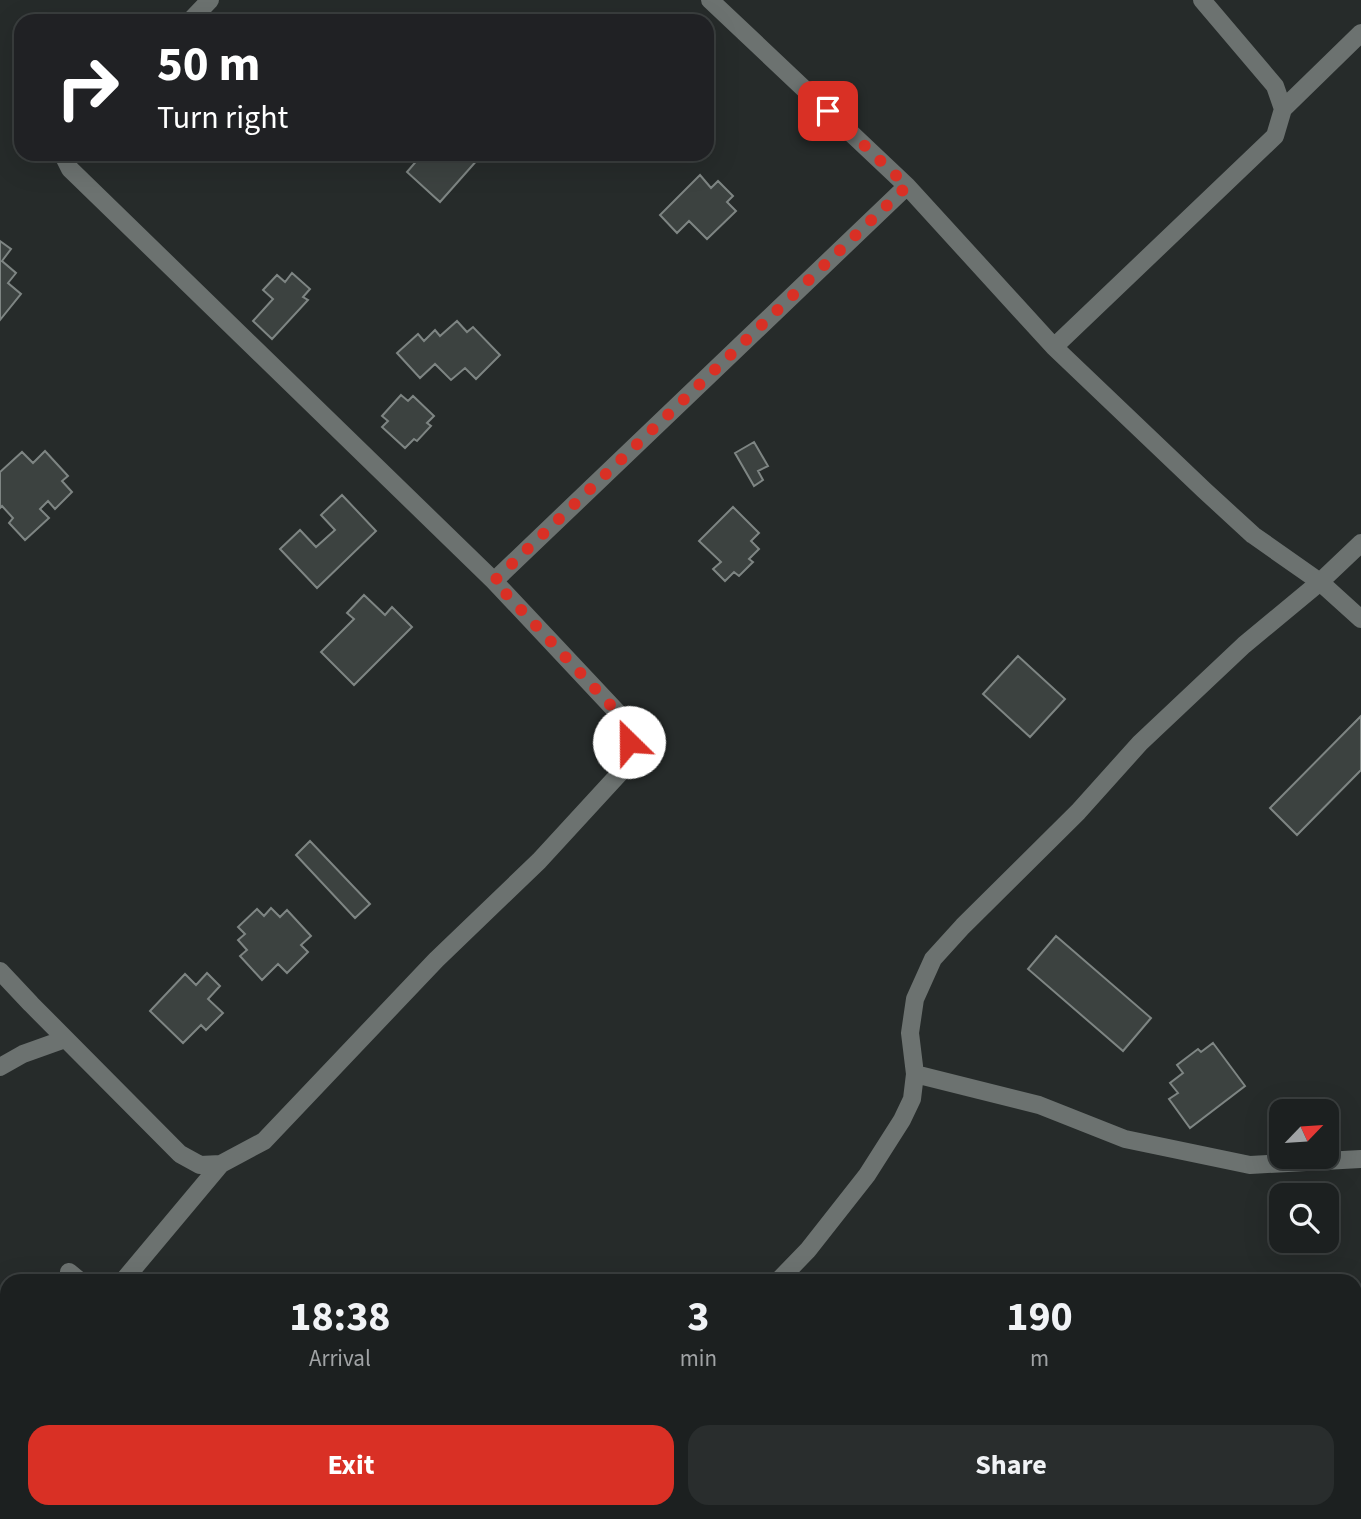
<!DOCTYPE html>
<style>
:root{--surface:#1c2020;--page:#292d2d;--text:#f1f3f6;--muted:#a0a3a5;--line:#3a3e3e;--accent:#d93025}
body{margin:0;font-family:"Source Sans 3",sans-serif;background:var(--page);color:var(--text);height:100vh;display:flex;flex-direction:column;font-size:26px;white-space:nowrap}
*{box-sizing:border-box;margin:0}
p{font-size:23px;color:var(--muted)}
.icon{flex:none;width:38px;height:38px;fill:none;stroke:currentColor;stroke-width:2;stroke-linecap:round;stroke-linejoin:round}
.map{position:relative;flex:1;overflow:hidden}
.sheet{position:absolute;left:0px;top:1274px;width:1362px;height:245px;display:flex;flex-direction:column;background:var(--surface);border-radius:21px 21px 0 0;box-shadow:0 7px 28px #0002,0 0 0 2px var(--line)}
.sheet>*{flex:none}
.top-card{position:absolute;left:14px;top:14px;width:700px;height:147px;border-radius:21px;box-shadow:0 7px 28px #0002,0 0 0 2px var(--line);background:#202124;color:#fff;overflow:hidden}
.needle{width:46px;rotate:65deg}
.buttons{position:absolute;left:1269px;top:1099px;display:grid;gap:14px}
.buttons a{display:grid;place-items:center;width:70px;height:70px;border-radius:14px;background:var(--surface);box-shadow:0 7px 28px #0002,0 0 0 2px var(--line);font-size:35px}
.pin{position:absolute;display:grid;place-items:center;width:60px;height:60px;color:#fff;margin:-30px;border-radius:14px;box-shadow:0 4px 10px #0006}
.me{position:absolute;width:77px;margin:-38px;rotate:337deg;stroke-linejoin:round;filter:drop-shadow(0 0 5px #0008)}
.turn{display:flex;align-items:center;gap:24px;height:147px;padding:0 28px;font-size:32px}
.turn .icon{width:91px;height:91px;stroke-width:2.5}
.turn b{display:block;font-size:49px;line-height:60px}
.eta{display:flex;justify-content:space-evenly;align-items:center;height:119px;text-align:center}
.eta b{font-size:42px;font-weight:700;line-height:49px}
.action{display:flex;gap:14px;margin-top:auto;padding:14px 28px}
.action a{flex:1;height:80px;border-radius:21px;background:var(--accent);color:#fff;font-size:28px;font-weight:700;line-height:80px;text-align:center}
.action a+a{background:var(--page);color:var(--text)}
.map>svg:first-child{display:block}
.building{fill:#3c4240;stroke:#7e8583;stroke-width:2}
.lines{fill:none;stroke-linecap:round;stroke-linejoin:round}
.path{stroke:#8d9190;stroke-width:4.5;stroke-dasharray:5 5;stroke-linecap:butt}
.minor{stroke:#6c7270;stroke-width:18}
.route{stroke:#d93025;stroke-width:12;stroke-dasharray:0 21.6}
</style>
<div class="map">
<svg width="1361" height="1519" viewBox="0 0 1361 1519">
<rect width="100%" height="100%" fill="#262b2a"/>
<!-- building -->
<path class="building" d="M416 154H475L479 158 440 202 407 172 420 157Z
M700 175 711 188 718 181 733 196 727 202 736 211 707 239 689 221 677 233 660 215Z
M0 241 11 249 2 261 16 273 8 283 21 294 0 320Z
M292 273 310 289 303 297 308 300 272 339 253 321 273 299 263 290 277 275 285 282Z
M457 321 467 332 473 327 500 355 476 379 465 368 451 380 435 364 420 378 397 353 418 334 424 341 435 330 440 336Z
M401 395 408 401 413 396 434 416 427 423 431 426 417 441 414 439 405 448 382 427 388 421 382 416Z
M754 442 768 466 758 471 763 480 754 486 735 453Z
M45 451 68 476 62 481 72 492 55 509 48 501 40 509 49 518 25 540 9 523 13 518 2 506 0 508V472L22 452 33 463Z
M342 495 376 531 317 588 280 549 300 530 316 547 335 530 321 515Z
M733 507 759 533 751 541 759 549 749 559 753 562 739 576 734 572 725 581 713 569 721 562 699 541Z
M364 595 385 615 392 607 412 627 354 685 321 652 354 619 347 613Z
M1018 656 1065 699 1030 737 983 694Z
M1361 716V770L1297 835 1270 808Z
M310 841 370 904 355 918 296 855Z
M271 908 280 917 287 910 311 936 301 945 308 952 287 973 278 964 262 980 240 956 247 950 238 940 245 934 238 927 257 909 264 916Z
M1056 936 1151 1018 1123 1051 1028 969Z
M207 973 220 986 208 999 223 1013 206 1030 201 1025 183 1043 150 1011 185 974 196 985Z
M1213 1043 1245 1086 1190 1128 1169 1099 1178 1093 1170 1083 1183 1073 1177 1065 1198 1049 1201 1052Z"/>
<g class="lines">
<!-- path -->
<path class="path" d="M1354 1358 1361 1363
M1057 1519 1063 1512"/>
<!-- minor -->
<path class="minor" d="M710 0 907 186 1054 347 1204 490 1253 535 1320 582 1361 619
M190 21 210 0
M1283 109 1361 33
M66 154 65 159 70 169 494 581 617 712 627 728 629 742 619 774 539 861 436 960 264 1141 221 1164 123 1281
M1054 347 1275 136 1283 109 1275 86 1202 0
M494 581 907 186
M0 971 31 1004 180 1154 200 1165 221 1164
M0 1067 23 1054 65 1039
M915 1074 1039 1105 1125 1139 1250 1165 1361 1159
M69 1272 80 1281
M778 1281 808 1250 867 1175 902 1120 912 1099 915 1074 910 1033 915 999 933 959 963 926 1078 812 1140 743 1244 645 1320 582 1361 543
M547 1519 554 1512"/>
</g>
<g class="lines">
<!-- route -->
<path class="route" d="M629 742 627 729 617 712 494 581 907 186 828 111"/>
</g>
</svg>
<div class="buttons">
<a><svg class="needle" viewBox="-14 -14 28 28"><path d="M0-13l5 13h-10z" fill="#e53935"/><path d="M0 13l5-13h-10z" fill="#a0a3a5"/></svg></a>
<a><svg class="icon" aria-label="search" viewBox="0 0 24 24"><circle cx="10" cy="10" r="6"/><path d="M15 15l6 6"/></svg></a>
</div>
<div class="pin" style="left:828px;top:111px;background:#d93025"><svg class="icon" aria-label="arrive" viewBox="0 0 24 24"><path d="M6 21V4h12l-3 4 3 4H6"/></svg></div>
<svg class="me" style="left:629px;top:742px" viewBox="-20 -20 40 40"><circle r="19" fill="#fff"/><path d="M0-13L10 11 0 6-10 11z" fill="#d93025"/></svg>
<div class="top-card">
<div class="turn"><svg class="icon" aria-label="right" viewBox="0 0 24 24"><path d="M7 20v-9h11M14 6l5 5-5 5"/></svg><div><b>50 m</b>Turn right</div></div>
</div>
<section class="sheet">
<div class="eta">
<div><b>18:38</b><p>Arrival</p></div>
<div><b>3</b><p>min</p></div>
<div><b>190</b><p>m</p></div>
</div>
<div class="action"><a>Exit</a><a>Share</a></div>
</section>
</div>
